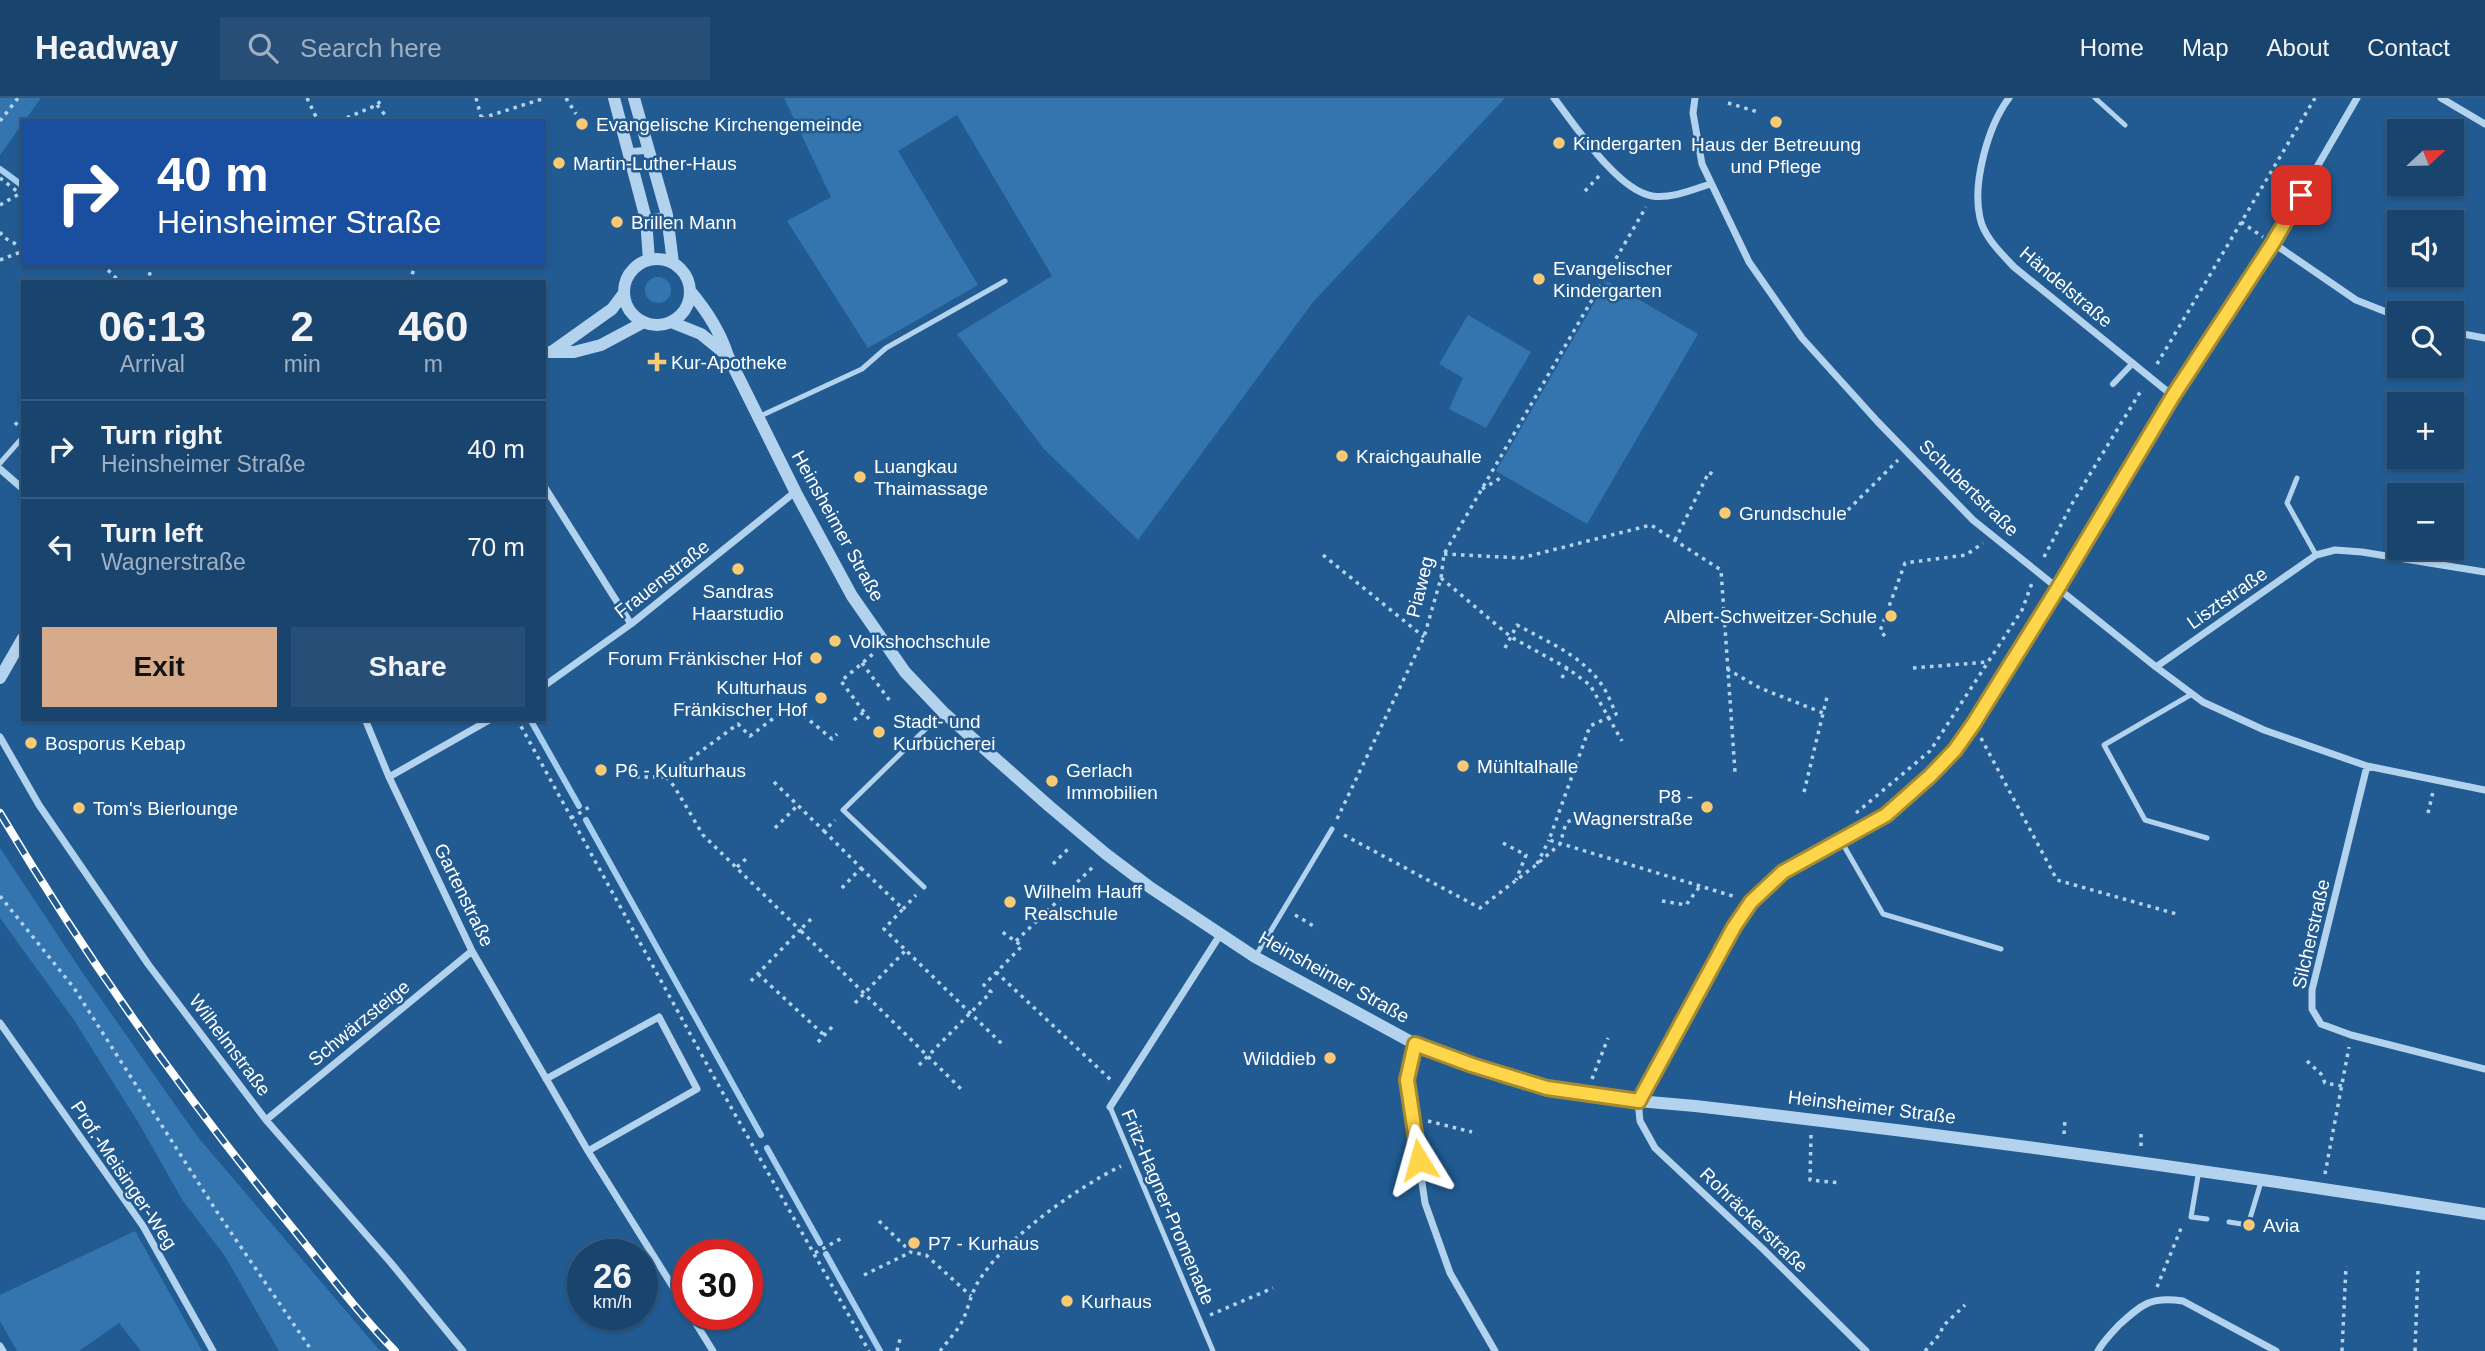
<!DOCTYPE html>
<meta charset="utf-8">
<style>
:root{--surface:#19446e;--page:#264e76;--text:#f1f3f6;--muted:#9fb0c2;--line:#375c81;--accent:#d6ab8b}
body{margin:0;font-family:Arial,sans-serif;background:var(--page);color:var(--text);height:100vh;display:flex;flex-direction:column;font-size:26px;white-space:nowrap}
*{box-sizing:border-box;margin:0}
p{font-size:23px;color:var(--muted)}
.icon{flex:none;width:38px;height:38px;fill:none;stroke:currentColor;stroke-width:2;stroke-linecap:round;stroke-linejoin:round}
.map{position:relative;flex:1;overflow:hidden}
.details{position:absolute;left:21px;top:182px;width:525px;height:441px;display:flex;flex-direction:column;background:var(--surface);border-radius:0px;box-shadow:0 2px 5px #0004,0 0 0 2px var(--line)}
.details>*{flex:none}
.top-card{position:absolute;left:21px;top:21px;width:525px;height:147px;border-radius:0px;box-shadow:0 2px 5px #0004,0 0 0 2px var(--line);background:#1a4fa0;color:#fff;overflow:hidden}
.needle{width:46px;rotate:68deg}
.tools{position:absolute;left:2387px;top:21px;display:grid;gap:14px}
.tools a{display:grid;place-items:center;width:77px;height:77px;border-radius:0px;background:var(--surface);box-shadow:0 2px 5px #0004,0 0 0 2px var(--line);font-size:35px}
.speed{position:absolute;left:567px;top:1141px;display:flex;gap:14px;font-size:35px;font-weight:700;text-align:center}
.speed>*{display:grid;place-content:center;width:91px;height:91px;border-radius:50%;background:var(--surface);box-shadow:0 2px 5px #0004,0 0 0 2px var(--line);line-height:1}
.speed small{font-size:18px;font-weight:400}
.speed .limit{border:10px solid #d22;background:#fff;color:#111}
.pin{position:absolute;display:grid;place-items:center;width:60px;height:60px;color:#fff;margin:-30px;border-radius:14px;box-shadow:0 4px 10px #0006}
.me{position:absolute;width:77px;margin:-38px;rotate:352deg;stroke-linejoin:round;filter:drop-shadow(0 0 5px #0008)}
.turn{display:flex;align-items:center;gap:24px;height:147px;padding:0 21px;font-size:32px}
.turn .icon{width:91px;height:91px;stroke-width:2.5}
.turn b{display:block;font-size:49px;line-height:60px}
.eta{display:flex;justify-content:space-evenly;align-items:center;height:119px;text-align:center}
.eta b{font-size:42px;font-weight:700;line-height:49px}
.action{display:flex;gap:14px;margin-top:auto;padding:14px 21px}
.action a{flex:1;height:80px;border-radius:0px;background:var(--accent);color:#111;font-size:28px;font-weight:700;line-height:80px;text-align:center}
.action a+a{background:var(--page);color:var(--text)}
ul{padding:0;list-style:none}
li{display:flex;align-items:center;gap:21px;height:98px;padding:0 21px;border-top:2px solid var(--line)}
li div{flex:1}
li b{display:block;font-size:26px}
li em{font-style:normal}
header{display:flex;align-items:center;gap:42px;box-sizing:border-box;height:98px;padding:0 35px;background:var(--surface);border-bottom:2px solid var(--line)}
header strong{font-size:33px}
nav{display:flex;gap:38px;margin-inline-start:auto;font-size:24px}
.search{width:490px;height:63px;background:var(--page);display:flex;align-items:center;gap:18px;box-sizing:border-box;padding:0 24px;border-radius:0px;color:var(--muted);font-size:26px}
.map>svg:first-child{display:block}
.green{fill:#3475b0}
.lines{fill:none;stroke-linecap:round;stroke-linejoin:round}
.stream{stroke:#a6ceef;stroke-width:6}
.path{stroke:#b3d2ed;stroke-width:3.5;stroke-dasharray:3.5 5;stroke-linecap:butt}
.service{stroke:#b3d2ed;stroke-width:5}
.pedestrian{stroke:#b3d2ed;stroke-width:6}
.minor{stroke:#b3d2ed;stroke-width:7}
.tertiary{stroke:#b3d2ed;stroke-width:12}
.rail-casing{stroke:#fff;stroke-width:8}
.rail{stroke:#215b92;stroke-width:5;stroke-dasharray:16;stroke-linecap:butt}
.route-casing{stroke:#a68a30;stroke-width:18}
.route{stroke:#ffd54a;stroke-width:12}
.poi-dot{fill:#fac974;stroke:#215b92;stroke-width:2.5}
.labels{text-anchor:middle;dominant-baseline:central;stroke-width:5;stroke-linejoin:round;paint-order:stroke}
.poi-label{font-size:19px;fill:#fff;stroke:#215b92;text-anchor:start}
.street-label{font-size:19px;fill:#fff;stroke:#215b92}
</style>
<header>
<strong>Headway</strong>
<div class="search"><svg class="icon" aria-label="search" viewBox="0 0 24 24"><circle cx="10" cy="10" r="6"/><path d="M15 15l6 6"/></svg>Search here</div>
<nav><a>Home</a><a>Map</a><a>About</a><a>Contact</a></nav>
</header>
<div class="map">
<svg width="2485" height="1253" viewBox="0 0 2485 1253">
<rect width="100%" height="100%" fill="#215b92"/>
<!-- green -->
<path class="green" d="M0 0H41L0 57Z
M784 0H1505L1313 204 1138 442 1044 351 957 236 1052 178 957 17 898 53 978 187 868 250 787 123 831 99Z
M645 192a13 13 0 1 1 26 0a13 13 0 1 1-26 0Z
M1607 183 1698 236 1587 426 1496 373Z
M1468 217 1531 254 1486 330 1449 311 1463 280 1439 266Z
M0 750 82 874 197 1038 380 1253H279L225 1158 183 1103 138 1024 74 922 0 820Z
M135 1133 202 1253H141L119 1225 79 1253H17L0 1223V1197Z"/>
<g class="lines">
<!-- stream -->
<path class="stream" d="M0 71 23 88
M530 621 579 708
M586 722 761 1037
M767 1050 820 1145
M826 1156 880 1253"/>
<!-- path -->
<path class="path" d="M307 0 318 23
M476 0 482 22
M566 0 576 16
M1728 5 1758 14
M377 7 390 23
M0 23 18 0
M339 23 377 7 383 0
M473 23 545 0
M0 80 23 98
M1585 93 1600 77
M0 107 19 96
M2241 124 2263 139
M0 134 3 139 23 150
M0 162 23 153
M102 166 120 184
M147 166 152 184
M487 166 490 170
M409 184 416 166
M2157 266 2315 0
M15 327 23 318
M1482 391 1504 378
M1848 412 1898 362
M1675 442 1709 374 1715 378
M1444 456 1521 460 1651 427 1721 472 1735 674
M1323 457 1424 539
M2044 459 2073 404 2142 291
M1441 480 1511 539 1567 570 1590 587 1622 643
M1885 538 1880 533 1905 465 1966 457 1983 445
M1505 550 1517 527C1548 544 1581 557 1602 587 1608 596 1612 607 1616 616L1590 628 1549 742 1736 799
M862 565 890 603
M1913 570 1988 564
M1727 571 1760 590 1823 615
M1562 580 1567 570
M517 621 715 981 869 1253
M869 621 841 583 873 556
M854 622 864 614
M1981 640 2057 782 2180 817
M636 679H666L738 626 750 638 791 607 832 641 837 636
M666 679 674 688 703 737 800 832 750 884
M774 684 824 733 835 722
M1804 694 1828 595
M1856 715 1930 653 2022 512 2032 485
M2428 715 2433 694
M571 720 593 707
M1337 721 1424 539 1441 480 1444 456 1646 109
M775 730 798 707
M824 733 861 770 839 793
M1344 737 1480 810 1536 767 1560 746 1566 725 1587 713
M1503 745 1526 757 1516 782
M1053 766 1071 748
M1537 766 1549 742
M737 769 748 759
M861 770 903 811 884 831 1002 946
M0 798 74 890 219 1117 312 1253
M1662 803 1686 807 1700 788
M903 811 916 797
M1295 817 1317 830
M811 821 800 832 961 991
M1016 843 1095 767
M996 874 1112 983
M758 876 824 937
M855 905 906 852
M818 944 832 929
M2307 963 2321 976 2325 985 2342 988
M919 967 991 894 984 887 1022 848 1001 833
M1592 981 1608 940
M1428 1023 1472 1034
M2064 1036 2065 1021
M1811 1037 1810 1082 1841 1085
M2141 1048V1033
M2325 1076 2349 949
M879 1123 911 1154 926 1157 971 1198
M815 1155 842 1140
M864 1177 911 1154
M2157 1189 2182 1128
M1210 1217 1273 1190
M897 1253 901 1237
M940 1253C948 1243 957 1233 963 1222 969 1208 972 1191 982 1178 1010 1137 1077 1090 1121 1068
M1925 1253 1940 1236 1943 1228 1965 1207
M2342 1253 2346 1168
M2415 1253 2418 1172"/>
<!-- service -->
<path class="service" d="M2095 0 2125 27
M758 319 862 271 886 250 1005 183
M0 365 23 339
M2297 380 2287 405 2316 457
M2192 596 2104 647 2145 722 2207 740
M1840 741 1883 816 2001 851
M924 789 843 712 943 614
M1255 859 1332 731
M1110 1009 1213 1253
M2199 1072 2191 1119 2207 1121
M2229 1124 2248 1127 2261 1084"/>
<!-- pedestrian -->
<path class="pedestrian" d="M2113 286 2133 265"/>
<!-- minor -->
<path class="minor" d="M1554 0C1575 27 1617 92 1652 98 1671 101 1692 92 1710 86
M1695 0 1693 15 1702 66 1749 164 1802 240 1877 323 1973 422 2156 569 2203 604 2264 632 2367 668 2485 692
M2009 0C1988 28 1972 85 1980 120 1984 139 2001 155 2014 169L2173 298
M2441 0 2485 26
M628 54 649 52
M646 121 667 117
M2273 145 2356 202 2399 219
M2452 234 2485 240
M0 371 23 391
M544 388 631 526
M2156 569 2316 457 2335 452 2362 454 2485 474
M544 588 631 526 795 394
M365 621 389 679 472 853 588 1053 688 1213
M0 639 39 707 148 866 266 1022 391 1165 463 1253
M2367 668 2312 892V911L2321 926 2351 937 2485 971
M389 679 491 621
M0 925 143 1128 213 1253
M1415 946 1407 982 1425 1105 1450 1175 1495 1253
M546 981 659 919 697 991 588 1053
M1110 1009 1220 837
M266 1022 472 853
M690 1216 713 1253
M0 1248 3 1253
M1866 1253 1764 1152 1655 1050 1640 1023 1638 1003 1733 829 1751 804 1783 774 1886 717 1930 678 1955 652 1974 626 2058 490 2173 298 2273 145 2357 0
M2098 1253C2104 1242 2111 1236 2119 1227 2142 1206 2151 1198 2183 1203L2276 1253"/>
<!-- tertiary -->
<path class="tertiary" d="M614 0 646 121 649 162
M634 0 667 117 673 165
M624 194a33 33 0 1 1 66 0a33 33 0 1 1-66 0Z
M690 193C707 213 720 233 728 258L796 395 852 498 905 574 943 614 1049 708 1106 756 1151 790 1255 859 1415 946 1472 967 1547 990 1638 1003 1695 1008C1959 1038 2222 1074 2485 1116
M671 224 701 236 728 258
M553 253 612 211 624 195
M544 254H574L601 247 644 224
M0 580 23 540"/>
<defs>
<path id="rail" d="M0 715C86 860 183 996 290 1127 324 1169 357 1214 395 1253"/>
</defs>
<!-- rail casing -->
<use href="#rail" class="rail-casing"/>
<!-- rail -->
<use href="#rail" class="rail"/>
</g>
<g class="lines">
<defs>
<path id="route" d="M1419 1062 1407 982 1415 946 1472 967 1547 990 1639 1003 1734 829 1751 804 1783 774 1886 717 1930 678 1955 652 1974 625 2058 490 2173 298 2273 145 2301 97"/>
</defs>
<!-- route casing -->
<use href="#route" class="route-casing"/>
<!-- route -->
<use href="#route" class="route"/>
</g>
<!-- markers -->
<g class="poi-dot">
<circle cx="1776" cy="24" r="7"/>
<circle cx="582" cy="26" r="7"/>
<circle cx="1559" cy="45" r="7"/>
<circle cx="559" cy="65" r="7"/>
<circle cx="617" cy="124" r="7"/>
<circle cx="1539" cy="181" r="7"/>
<path d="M653.5 253.5h7v7h7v7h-7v7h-7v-7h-7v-7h7z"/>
<circle cx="1342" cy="358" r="7"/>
<circle cx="860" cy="379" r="7"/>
<circle cx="1725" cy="415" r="7"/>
<circle cx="738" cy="471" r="7"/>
<circle cx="1891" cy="518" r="7"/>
<circle cx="835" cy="543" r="7"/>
<circle cx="816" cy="560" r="7"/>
<circle cx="821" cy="600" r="7"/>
<circle cx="879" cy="634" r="7"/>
<circle cx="31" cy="645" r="7"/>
<circle cx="1463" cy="668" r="7"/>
<circle cx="601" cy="672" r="7"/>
<circle cx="1052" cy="683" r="7"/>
<circle cx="1707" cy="709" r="7"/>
<circle cx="79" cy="710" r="7"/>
<circle cx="1010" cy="804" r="7"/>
<circle cx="1330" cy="960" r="7"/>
<circle cx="2249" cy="1127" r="7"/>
<circle cx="914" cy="1145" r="7"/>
<circle cx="1067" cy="1203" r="7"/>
</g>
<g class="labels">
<!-- poi labels -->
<g class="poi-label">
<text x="596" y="26">Evangelische Kirchengemeinde</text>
<text x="1573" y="45">Kindergarten</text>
<text x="1776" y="46" text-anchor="middle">Haus der Betreuung<tspan x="1776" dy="22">und Pflege</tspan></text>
<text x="573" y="65">Martin-Luther-Haus</text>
<text x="631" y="124">Brillen Mann</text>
<text x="1553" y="170">Evangelischer<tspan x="1553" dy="22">Kindergarten</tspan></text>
<text x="671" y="264">Kur-Apotheke</text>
<text x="1356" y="358">Kraichgauhalle</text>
<text x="874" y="368">Luangkau<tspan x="874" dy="22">Thaimassage</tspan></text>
<text x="1739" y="415">Grundschule</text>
<text x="738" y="493" text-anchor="middle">Sandras<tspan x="738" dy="22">Haarstudio</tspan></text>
<text x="1877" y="518" text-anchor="end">Albert-Schweitzer-Schule</text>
<text x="849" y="543">Volkshochschule</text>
<text x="802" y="560" text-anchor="end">Forum Fränkischer Hof</text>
<text x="807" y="589" text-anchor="end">Kulturhaus<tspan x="807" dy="22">Fränkischer Hof</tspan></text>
<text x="893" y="623">Stadt- und<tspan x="893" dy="22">Kurbücherei</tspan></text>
<text x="45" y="645">Bosporus Kebap</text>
<text x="1477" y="668">Mühltalhalle</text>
<text x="615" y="672">P6 - Kulturhaus</text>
<text x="1066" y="672">Gerlach<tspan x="1066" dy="22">Immobilien</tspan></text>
<text x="1693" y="698" text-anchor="end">P8 -<tspan x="1693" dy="22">Wagnerstraße</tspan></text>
<text x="93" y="710">Tom's Bierlounge</text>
<text x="1024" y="793">Wilhelm Hauff<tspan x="1024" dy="22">Realschule</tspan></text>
<text x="1316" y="960" text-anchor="end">Wilddieb</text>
<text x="2263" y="1127">Avia</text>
<text x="928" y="1145">P7 - Kurhaus</text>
<text x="1081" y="1203">Kurhaus</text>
</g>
<!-- street labels -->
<g class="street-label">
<text transform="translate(2066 189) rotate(40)">Händelstraße</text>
<text transform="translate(1969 390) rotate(44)">Schubertstraße</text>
<text transform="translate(838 428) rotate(61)">Heinsheimer Straße</text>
<text transform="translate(662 481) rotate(-38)">Frauenstraße</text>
<text transform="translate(1420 489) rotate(-76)">Piaweg</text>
<text transform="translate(2227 500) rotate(-35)">Lisztstraße</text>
<text transform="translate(464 797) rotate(64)">Gartenstraße</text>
<text transform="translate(2311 836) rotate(-77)">Silcherstraße</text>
<text transform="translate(1334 879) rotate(29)">Heinsheimer Straße</text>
<text transform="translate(359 925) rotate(-39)">Schwärzsteige</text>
<text transform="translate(230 947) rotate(53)">Wilhelmstraße</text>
<text transform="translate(1872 1009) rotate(7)">Heinsheimer Straße</text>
<text transform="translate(124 1077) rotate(56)">Prof.-Meisinger-Weg</text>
<text transform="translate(1168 1109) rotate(67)">Fritz-Hagner-Promenade</text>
<text transform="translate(1754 1122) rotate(44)">Rohräckerstraße</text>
</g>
</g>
</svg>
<div class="tools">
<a><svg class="needle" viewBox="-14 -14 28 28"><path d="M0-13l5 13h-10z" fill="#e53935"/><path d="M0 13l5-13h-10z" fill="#9fb0c2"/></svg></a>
<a><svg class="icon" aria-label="sound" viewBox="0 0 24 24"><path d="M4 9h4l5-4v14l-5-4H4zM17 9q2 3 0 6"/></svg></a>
<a><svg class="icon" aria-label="search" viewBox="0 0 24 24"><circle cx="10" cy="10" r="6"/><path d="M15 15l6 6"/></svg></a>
<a>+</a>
<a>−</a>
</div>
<div class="speed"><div>26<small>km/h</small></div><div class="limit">30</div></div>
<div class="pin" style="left:2301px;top:97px;background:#d93025"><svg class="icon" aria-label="arrive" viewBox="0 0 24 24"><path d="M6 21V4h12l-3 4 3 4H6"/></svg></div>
<svg class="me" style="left:1419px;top:1062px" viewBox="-20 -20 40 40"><path d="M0-17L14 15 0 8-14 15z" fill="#ffd54a" stroke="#fff" stroke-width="4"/></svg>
<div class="top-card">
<div class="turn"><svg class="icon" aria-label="right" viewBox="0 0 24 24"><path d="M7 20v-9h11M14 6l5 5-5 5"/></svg><div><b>40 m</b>Heinsheimer Straße</div></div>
</div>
<section class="details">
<div class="eta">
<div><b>06:13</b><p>Arrival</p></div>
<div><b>2</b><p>min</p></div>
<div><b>460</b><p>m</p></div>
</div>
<ul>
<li><svg class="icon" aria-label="right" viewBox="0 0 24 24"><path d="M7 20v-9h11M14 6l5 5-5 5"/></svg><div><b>Turn right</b><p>Heinsheimer Straße</p></div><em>40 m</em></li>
<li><svg class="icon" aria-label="left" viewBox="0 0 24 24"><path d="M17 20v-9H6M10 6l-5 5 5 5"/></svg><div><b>Turn left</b><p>Wagnerstraße</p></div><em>70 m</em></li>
</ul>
<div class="action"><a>Exit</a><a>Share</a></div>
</section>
</div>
